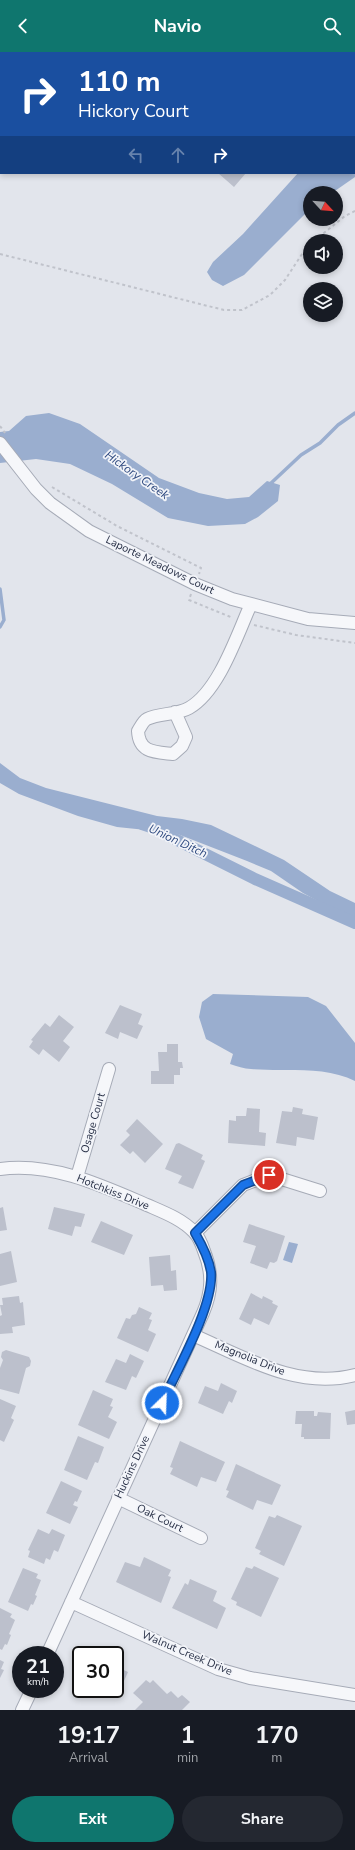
<!DOCTYPE html>
<style>
:root{--surface:#171b24;--page:#242831;--text:#f1f3f6;--muted:#9ea1a6;--accent:#0f766e}
body{margin:0;font-family:"Nunito Sans",sans-serif;background:var(--page);color:var(--text);height:100vh;display:flex;flex-direction:column;font-size:15px;white-space:nowrap}
*{box-sizing:border-box;margin:0}
p{font-size:13px;color:var(--muted)}
.icon{flex:none;width:22px;height:22px;fill:none;stroke:currentColor;stroke-width:2;stroke-linecap:round;stroke-linejoin:round}
.map{position:relative;height:1658px;overflow:hidden}
.details{display:flex;flex-direction:column;background:var(--surface);flex:1}
.details>*{flex:none}
.banner{position:absolute;left:0px;top:0px;width:355px;height:122px;box-shadow:0 2px 6px #0003;background:#1a4fa0;color:#fff;overflow:hidden}
.needle{width:26px;rotate:116deg}
.buttons{position:absolute;left:303px;top:134px;display:grid;gap:8px}
.buttons a{display:grid;place-items:center;width:40px;height:40px;border-radius:50%;background:var(--surface);box-shadow:0 2px 6px #0003;font-size:20px}
.speed{position:absolute;left:12px;top:1594px;display:flex;gap:8px;font-size:20px;font-weight:700;text-align:center}
.speed>*{display:grid;place-content:center;width:52px;height:52px;border-radius:50%;background:var(--surface);box-shadow:0 2px 6px #0003;line-height:1}
.speed small{font-size:10px;font-weight:400}
.speed .limit{border:2px solid #111;border-radius:6px;background:#fff;color:#111}
.pin{position:absolute;display:grid;place-items:center;width:34px;height:34px;color:#fff;margin:-17px;border:2px solid #fff;border-radius:50%;box-shadow:0 1px 4px #0007}
.me{position:absolute;width:44px;margin:-22px;rotate:24deg;stroke-linejoin:round;filter:drop-shadow(0 0 3px #0008)}
.turn{display:flex;align-items:center;gap:14px;height:84px;padding:0 12px;font-size:18px}
.turn .icon{width:52px;height:52px;stroke-width:2.5}
.turn b{display:block;font-size:28px;line-height:34px}
.lanes{display:flex;align-items:center;height:38px;padding:0 12px;background:#0003;justify-content:center;gap:20px;direction:ltr}
.lanes .off{opacity:.35}
.eta{display:flex;justify-content:space-evenly;align-items:center;height:68px;text-align:center}
.eta b{font-size:24px;font-weight:700;line-height:28px}
.button{display:flex;gap:8px;margin-top:auto;padding:8px 12px}
.button a{flex:1;height:46px;border-radius:24px;background:var(--accent);color:#fff;font-size:16px;font-weight:700;line-height:46px;text-align:center}
.button a+a{background:var(--page);color:var(--text)}
header{display:flex;justify-content:space-between;align-items:center;height:52px;padding:0 12px;background:var(--accent);color:#fff;font-size:18px;font-weight:700}
.map>svg:first-child{display:block}
.water{fill:#9aaecf}
.lines{fill:none;stroke-linecap:round;stroke-linejoin:round}
.stream{stroke:#9aaecf;stroke-width:3.5}
.canal{stroke:#9aaecf;stroke-width:12}
.building{fill:#bcc0cc}
.minor-casing{stroke:#a6abb7;stroke-width:14}
.path{stroke:#c0c3cb;stroke-width:2;stroke-dasharray:3 3;stroke-linecap:butt}
.minor{stroke:#f6f7fa;stroke-width:12}
.route-casing{stroke:#114b97;stroke-width:10}
.route{stroke:#1a73e8;stroke-width:7}
.labels{text-anchor:middle;dominant-baseline:central;stroke-width:3.5;stroke-linejoin:round;paint-order:stroke}
.street-label{font-size:11px;fill:#283046;stroke:#f2f4f9}
.water-label{font-size:12px;font-style:italic;fill:#2e497f;stroke:#f2f4f9}
</style>
<header><svg class="icon" aria-label="back" viewBox="0 0 24 24"><path d="M15 5l-7 7 7 7"/></svg>Navio<svg class="icon" aria-label="search" viewBox="0 0 24 24"><circle cx="10" cy="10" r="6"/><path d="M15 15l6 6"/></svg></header>
<div class="map">
<svg width="355" height="1658" viewBox="0 0 355 1658">
<rect width="100%" height="100%" fill="#e2e5ec"/>
<!-- water -->
<path class="water" d="M355 18V125L332 141H310V157L244 223 223 234 212 228 207 220 213 210 243 182 298 121H354Z
M49 361 80 372 159 426 199 441 227 447 249 445 267 429 280 433 278 449 258 465 245 472 208 474 168 466 112 432 70 412 36 407 0 411V380L9 379 26 364Z
M0 711 20 726 46 736 157 764 182 767 211 773 284 808 330 839 355 851V869L303 841 271 819 247 809 175 781 117 775 78 764 19 742 0 731Z
M213 942 308 945 326 954 355 991V1029C324 1013 285 1020 251 1017 244 1017 237 1014 230 1012L233 1002 206 987 199 965 202 950Z
M289 1190 298 1192 292 1211 283 1208Z"/>
<g class="lines">
<!-- stream -->
<path class="stream" d="M269 433 301 403 320 391 338 373 355 361
M0 537 4 568 0 575"/>
<!-- canal -->
<path class="canal" d="M142 772 151 775 255 827 355 871"/>
</g>
<!-- building -->
<path class="building" d="M218 121H246L234 135Z
M120 953 142 962 138 972 143 974 137 987 120 980 118 987 105 981Z
M59 963 74 975 63 989 70 995 59 1010 43 997 39 1003 29 995 33 989 31 988 45 971 50 975Z
M167 992H178V1010H182L183 1016H180V1023H174V1032H151V1019H159L158 1000H167Z
M293 1055 303 1057 302 1062 318 1065 314 1088 297 1085 296 1094 276 1091 282 1059 292 1060Z
M247 1056 260 1057 259 1080 266 1081 265 1094 228 1091 229 1068 236 1069V1064H246Z
M137 1067 163 1092 145 1111 133 1099 130 1102 120 1093 130 1083 126 1079Z
M179 1091 203 1103 201 1107 205 1109 193 1137 178 1131 182 1124 165 1117 176 1092Z
M3 1155 7 1178 0 1179V1156Z
M54 1155 85 1162 81 1175 75 1174 72 1184 48 1177Z
M101 1169 133 1183 124 1203 91 1190Z
M249 1172 285 1184 277 1209 274 1211 270 1210 267 1217 250 1211 256 1194 243 1190Z
M11 1199 17 1230 0 1234V1202Z
M170 1203 171 1219 176 1218 177 1238 164 1239 163 1233 151 1234 149 1205Z
M251 1241 262 1247 263 1244 273 1249 272 1251 278 1254 269 1273 254 1266 251 1273 239 1267Z
M19 1244 20 1251 23 1250 25 1273 12 1275 13 1281 0 1282V1264L2 1263 0 1253H3L2 1246Z
M139 1255 152 1261 149 1267 152 1268 148 1278 156 1282 148 1300 117 1286 126 1266 130 1267 132 1263 136 1262Z
M6 1298 29 1305 31 1309 30 1314 26 1316 19 1342 0 1337V1316L3 1308 1 1305 2 1300Z
M130 1302 144 1309 136 1326 132 1324 126 1338 105 1330 116 1307 126 1311Z
M221 1331 237 1339 232 1351 229 1349 223 1362 198 1351 205 1334 218 1339Z
M93 1338 113 1347 110 1354 113 1355 108 1365 117 1370 109 1387 78 1373Z
M0 1347 16 1354 11 1366 14 1368 4 1390 0 1388Z
M355 1358V1372L347 1373 345 1360Z
M296 1359H314V1364H317L318 1360 331 1361 330 1387H304V1385H301L302 1372H295Z
M78 1384 104 1395 98 1411 95 1410 87 1428 64 1418Z
M180 1389 225 1410 216 1430 201 1425 197 1435 170 1422 173 1416 170 1415Z
M236 1412 281 1433 272 1453 257 1448 253 1458 226 1445 229 1439 226 1438Z
M61 1429 82 1439 77 1450 75 1449 73 1453 78 1455 70 1472 46 1461Z
M277 1463 302 1474 284 1514 259 1502 261 1499 255 1496 269 1464 275 1466Z
M38 1477 49 1482 52 1477 65 1483 58 1500 54 1498 50 1508 46 1506 44 1512 28 1505 30 1499 28 1498Z
M144 1505 171 1518 168 1524 171 1525 161 1551 116 1530 125 1510 140 1515Z
M254 1514 279 1526 261 1565 236 1553 237 1550 231 1547 246 1515 252 1517Z
M23 1516 38 1522 36 1526 41 1528 35 1543 37 1544 33 1553 31 1552 28 1559 8 1550Z
M190 1527 217 1539 213 1549 226 1556 217 1577 172 1556 185 1531 188 1533Z
M0 1556 12 1562 10 1565 15 1568 9 1582 11 1583 7 1593 5 1592 2 1598 0 1597Z
M81 1604V1636L73 1633 76 1627 73 1625Z
M0 1608 4 1610 1 1617 4 1618 0 1626Z
M115 1614 128 1620 119 1640 107 1637H115Z
M146 1628 150 1631 153 1628 167 1642 171 1639 178 1646 182 1643 190 1650 182 1658H135L143 1650 133 1641Z
M83 1637H104L100 1645Z"/>
<g class="lines">
<defs>
<path id="minor" d="M23 1V0
M249 1V0
M0 91 1 87
M0 391 36 437 50 451 89 479 195 532 232 547 308 567 355 571
M175 660 186 685 182 694 173 702C155 700 139 701 138 679 140 676 143 669 147 667 159 661 177 663 189 656 219 639 237 583 251 552
M0 1117C51 1110 101 1133 147 1153 163 1160 182 1167 194 1180 199 1185 202 1193 204 1199 213 1221 212 1240 203 1261L47 1603
M77 1125 109 1017
M195 1181 243 1133 269 1123 320 1139
M193 1283C244 1305 297 1338 355 1323
M118 1446 201 1486
M71 1550 218 1617 250 1626 355 1643
M22 1658 32 1637"/>
</defs>
<!-- minor casing -->
<use href="#minor" class="minor-casing"/>
<!-- path -->
<path class="path" d="M314 189 345 164 355 159
M0 202 224 258H242L270 243 285 228 302 202 310 193
M0 374 5 381
M52 435 117 474 201 516 199 522
M191 542 189 548 233 566
M254 573 296 583 355 591"/>
<!-- minor -->
<use href="#minor" class="minor"/>
</g>
<g class="lines">
<defs>
<path id="route" d="M162 1351C177 1318 214 1254 211 1220 209 1207 202 1193 195 1181L243 1133 269 1123"/>
</defs>
<!-- route casing -->
<use href="#route" class="route-casing"/>
<!-- route -->
<use href="#route" class="route"/>
</g>
<g class="labels">
<!-- street labels -->
<g class="street-label">
<text transform="translate(160 513) rotate(26)">Laporte Meadows Court</text>
<text transform="translate(93 1071) rotate(-74)">Osage Court</text>
<text transform="translate(113 1140) rotate(22)">Hotchkiss Drive</text>
<text transform="translate(250 1306) rotate(22)">Magnolia Drive</text>
<text transform="translate(132 1415) rotate(-65)">Huckins Drive</text>
<text transform="translate(160 1466) rotate(26)">Oak Court</text>
<text transform="translate(187 1601) rotate(23)">Walnut Creek Drive</text>
</g>
<!-- water labels -->
<g class="water-label">
<text transform="translate(137 423) rotate(35)">Hickory Creek</text>
<text transform="translate(178 789) rotate(25)">Union Ditch</text>
</g>
</g>
</svg>
<div class="buttons">
<a><svg class="needle" viewBox="-14 -14 28 28"><path d="M0-13l5 13h-10z" fill="#e53935"/><path d="M0 13l5-13h-10z" fill="#9ea1a6"/></svg></a>
<a><svg class="icon" aria-label="sound" viewBox="0 0 24 24"><path d="M4 9h4l5-4v14l-5-4H4zM17 9q2 3 0 6"/></svg></a>
<a><svg class="icon" aria-label="layers" viewBox="0 0 24 24"><path d="M12 4l9 5-9 5-9-5zM3 14l9 5 9-5"/></svg></a>
</div>
<div class="speed"><div>21<small>km/h</small></div><div class="limit">30</div></div>
<div class="pin" style="left:269px;top:1123px;background:#d93025"><svg class="icon" aria-label="arrive" viewBox="0 0 24 24"><path d="M6 21V4h12l-3 4 3 4H6"/></svg></div>
<svg class="me" style="left:162px;top:1351px" viewBox="-20 -20 40 40"><circle r="17" fill="#1a73e8" stroke="#fff" stroke-width="3"/><path d="M0-11L8 9 0 5-8 9z" fill="#fff"/></svg>
<div class="banner">
<div class="turn"><svg class="icon" aria-label="right" viewBox="0 0 24 24"><path d="M7 20v-9h11M14 6l5 5-5 5"/></svg><div><b>110 m</b>Hickory Court</div></div>
<div class="lanes"><svg class="icon off" aria-label="left" viewBox="0 0 24 24"><path d="M17 20v-9H6M10 6l-5 5 5 5"/></svg><svg class="icon off" aria-label="ahead" viewBox="0 0 24 24"><path d="M12 20V5M6 11l6-6 6 6"/></svg><svg class="icon" aria-label="right" viewBox="0 0 24 24"><path d="M7 20v-9h11M14 6l5 5-5 5"/></svg></div>
</div>
</div>
<section class="details">
<div class="eta">
<div><b>19:17</b><p>Arrival</p></div>
<div><b>1</b><p>min</p></div>
<div><b>170</b><p>m</p></div>
</div>
<div class="button"><a>Exit</a><a>Share</a></div>
</section>
